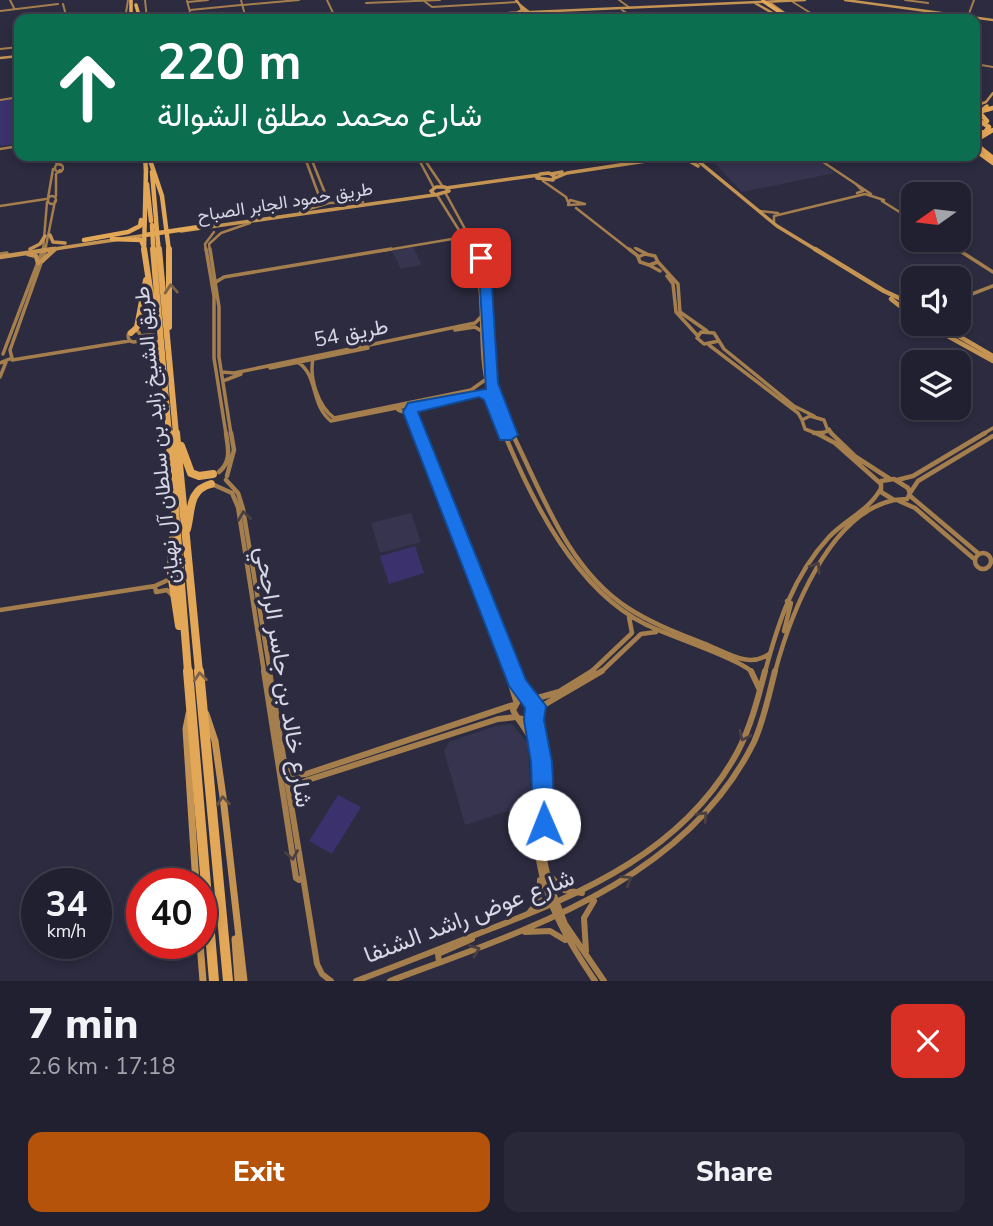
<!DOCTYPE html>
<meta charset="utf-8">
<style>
:root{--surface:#212030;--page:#292838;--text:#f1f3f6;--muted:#a2a3ab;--line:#3e3e4c;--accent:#b45309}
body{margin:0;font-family:"Nunito Sans",Vazirmatn,sans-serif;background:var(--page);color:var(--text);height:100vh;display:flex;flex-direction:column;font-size:26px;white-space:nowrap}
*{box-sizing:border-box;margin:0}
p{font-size:23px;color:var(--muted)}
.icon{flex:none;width:38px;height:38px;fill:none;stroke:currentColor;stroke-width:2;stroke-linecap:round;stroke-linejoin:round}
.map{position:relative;height:981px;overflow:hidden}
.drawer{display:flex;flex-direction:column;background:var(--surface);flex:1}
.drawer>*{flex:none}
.guide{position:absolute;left:14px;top:14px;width:966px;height:147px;border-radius:14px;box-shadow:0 4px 10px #0003,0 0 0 2px var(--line);background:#0b6e4f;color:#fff;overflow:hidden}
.needle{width:46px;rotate:256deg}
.buttons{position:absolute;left:901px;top:182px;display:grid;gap:14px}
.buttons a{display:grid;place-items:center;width:70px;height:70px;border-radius:14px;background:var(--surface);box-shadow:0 4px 10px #0003,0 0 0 2px var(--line);font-size:35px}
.speed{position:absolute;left:21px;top:868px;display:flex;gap:14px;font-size:35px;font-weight:700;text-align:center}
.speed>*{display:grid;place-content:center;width:91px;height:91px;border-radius:50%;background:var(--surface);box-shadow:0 4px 10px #0003,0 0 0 2px var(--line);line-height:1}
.speed small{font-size:18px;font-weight:400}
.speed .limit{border:10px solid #d22;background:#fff;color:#111}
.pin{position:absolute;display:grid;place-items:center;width:60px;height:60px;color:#fff;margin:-30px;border-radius:14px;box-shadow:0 4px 10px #0006}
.me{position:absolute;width:77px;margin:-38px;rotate:359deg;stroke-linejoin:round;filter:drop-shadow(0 0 5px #0008)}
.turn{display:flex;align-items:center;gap:24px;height:147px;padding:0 28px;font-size:32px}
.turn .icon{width:91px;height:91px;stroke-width:2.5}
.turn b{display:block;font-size:49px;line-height:60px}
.round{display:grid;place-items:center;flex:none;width:74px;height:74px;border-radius:14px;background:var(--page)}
.overview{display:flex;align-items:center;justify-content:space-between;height:119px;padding:0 28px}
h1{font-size:42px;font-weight:800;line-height:52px}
.cta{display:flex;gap:14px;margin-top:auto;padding:14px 28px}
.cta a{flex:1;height:80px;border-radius:14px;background:var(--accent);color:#fff;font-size:28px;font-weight:800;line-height:80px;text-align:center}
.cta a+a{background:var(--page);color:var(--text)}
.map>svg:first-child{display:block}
.built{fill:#36344f}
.green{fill:#3b326d}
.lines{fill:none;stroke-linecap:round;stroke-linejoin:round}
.secondary-far4{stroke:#a47e4d;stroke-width:2}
.secondary-far3{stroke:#a47e4d;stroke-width:2.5}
.secondary-far2{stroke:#a47e4d;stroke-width:3.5}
.secondary-far1{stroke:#a47e4d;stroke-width:4.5}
.secondary{stroke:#a47e4d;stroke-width:6}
.primary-far3{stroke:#c59453;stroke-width:2.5}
.primary-far2{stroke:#c59453;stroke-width:3.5}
.primary-far1{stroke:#c59453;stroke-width:4.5}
.primary{stroke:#c59453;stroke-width:7}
.highway-far4{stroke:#e2a757;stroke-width:3.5}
.highway-far3{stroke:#e2a757;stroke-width:4.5}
.highway-far2{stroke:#e2a757;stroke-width:6}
.highway-far1{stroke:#e2a757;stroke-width:8}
.highway{stroke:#e2a757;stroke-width:10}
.highway-bridge-far1{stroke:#e2a757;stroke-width:3.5}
.highway-bridge{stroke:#e2a757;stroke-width:4.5}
.oneway{stroke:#7e634a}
.oneway2{stroke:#4a4043}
.oneway3{stroke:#625047}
.route{fill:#1a73e8;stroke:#114b97;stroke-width:2}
.labels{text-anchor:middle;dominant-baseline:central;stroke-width:7;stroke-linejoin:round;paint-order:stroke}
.far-street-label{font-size:18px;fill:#d6d6e4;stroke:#2c2b40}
.street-label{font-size:21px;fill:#d6d6e4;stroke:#2c2b40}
.near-street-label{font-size:24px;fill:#d6d6e4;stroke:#2c2b40}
</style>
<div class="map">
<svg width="993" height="981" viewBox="0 0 993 981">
<rect width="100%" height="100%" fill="#2c2b40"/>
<!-- built -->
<path class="built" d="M708 156H811L835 173 742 192Z
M413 247 422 265 401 269 392 251Z
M411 513 421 542 380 553 371 523Z
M512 724 528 743 531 803 465 825 444 751 449 742 495 726Z"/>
<!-- green -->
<path class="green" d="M19 98V144L0 146V100Z
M415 546 424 573 389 584 380 556Z
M338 795 361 807 332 854 309 841Z"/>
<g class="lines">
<!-- secondary-far4 -->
<path class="secondary-far4" d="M10 0 14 8
M145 0 147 19
M241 0 246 19
M327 0 335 17
M619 0 630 8
M905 0 928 3
M187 1 192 19
M424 1 432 7 518 2
M188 2 208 0
M793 2 820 19
M366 3 440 0
M63 4 67 19
M243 5 299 0
M190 10 241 5
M622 10 636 19
M0 11 58 4
M125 19 128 0
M314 19 370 15
M742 19H768
M967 19 974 0
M0 49 19 47
M975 64 993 67
M0 100 19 97"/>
<!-- secondary-far3 -->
<path class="secondary-far3" d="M0 149 19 146
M57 156 56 163 60 165
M417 156 434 188
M422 156 443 187
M814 156 871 194
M305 158 322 204
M311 158 329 203
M55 168a4 4 0 1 1 8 0a4 4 0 1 1-8 0Z
M543 181 566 197 568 202
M856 184 863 191 857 193
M446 194 477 251
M437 195 472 251
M48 200a4 4 0 1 1 8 0a4 4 0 1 1-8 0Z
M56 196V174L60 170
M48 198 53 169
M570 200 585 204 568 205Z
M882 201 914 221
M0 206 46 199
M576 208 631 251
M759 211 778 213
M300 212 329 203 363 202
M774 222V216L865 194 884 200
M943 240 960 251
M635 248 641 251
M43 251 47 202
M45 251 55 201
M206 251 205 244 214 232
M210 251 209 244 221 233 250 223
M381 251 464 237"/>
<!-- secondary-far2 -->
<path class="secondary-far2" d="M206 249 214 296V358L226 434
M210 249 219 307V357L231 434
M471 249C486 287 479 327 484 367 487 391 496 412 505 434
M476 249C493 284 485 325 488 362 490 389 501 411 513 434
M629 249 638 256
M637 249 647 254
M957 249 993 272
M0 254 7 253
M645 254 655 256 658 262 649 265 640 262 638 257Z
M658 262 678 284 680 312 707 331
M649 265 660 271
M667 276 673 284 676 312 697 335
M216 282 224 277 391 249
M959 299 993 286
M128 336a6 6 0 1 1 12 0a6 6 0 1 1-12 0Z
M455 330 475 327 483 332
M701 332 714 333 719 341 704 344 697 338Z
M719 341 724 349 794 406 814 416
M709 345 798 413 802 420
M3 354 43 249
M313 359C309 378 318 406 334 418L471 390 485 380
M12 360 129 341
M0 363 12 358 10 350 46 249
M299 363C318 376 311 406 331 421L477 392 488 397
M270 368 368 348
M221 372 234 373 475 323 482 316
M0 377 6 362
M223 381 241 374
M414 406 411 415 419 434
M398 410 406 413 414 434
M810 416 824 420 828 431 818 434 805 429 802 420Z
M829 429 832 434
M983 434 993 428"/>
<!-- secondary-far1 -->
<path class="secondary-far1" d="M414 433 508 672
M418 433 514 672
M504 433C532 501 576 590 645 624 666 635 740 659 752 672
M512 433C543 495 567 568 628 608 652 624 683 635 710 646 729 654 750 668 769 654
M814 433H823
M831 433 856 457 890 479
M818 434 835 443 880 483
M219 472C232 461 228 448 226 433
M227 476 234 450 231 433
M894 479 908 488 910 494 907 499 894 500 881 492V481Z
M226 480 238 493 243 509 270 672
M897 480 913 476 985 433
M214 485 232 493 238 507 264 672
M910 493 918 481 993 436
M909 495 979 554
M899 501 915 508 973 558
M975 561a8 8 0 1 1 16 0a8 8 0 1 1-16 0Z
M155 586 156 592 167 590 173 596
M0 610 155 586 170 579
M784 631 791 603 787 601
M591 672 632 633 629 617
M601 672 641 634 656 632
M765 672C778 623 793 576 829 537 845 520 868 511 880 490
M775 672C790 616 828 514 894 500"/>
<!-- secondary -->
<path class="secondary" d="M264 671 296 878 299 880 303 877 269 671
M507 671 516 701
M513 671 527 698
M751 671 759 688
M530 700 559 692 593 671
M537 709 602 671
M534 715 542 762 544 860 549 882 565 924 604 981
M518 718 527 720 534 715 536 708 532 701 519 699 513 710C518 721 528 730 532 742 544 780 533 822 539 860 546 905 570 944 595 981
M287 770 291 775 306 774 513 705
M292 797 298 785 308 780 498 719 516 717
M549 875 564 890 582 893
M303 877 317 964 322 974 331 981
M529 913 539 900 540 880
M525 932 550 931 565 940
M586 951 584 918 594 901
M439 962 438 954 472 939
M356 981C399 965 442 948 485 931 584 893 685 850 738 751 751 726 758 698 765 671
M390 981C525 930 685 882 754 742 764 720 769 694 775 671"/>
<!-- primary-far3 -->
<path class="primary-far3" d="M516 0 531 19
M845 0 993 20
M755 3 783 19
M770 3 793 19
M518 12 522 10 520 5 530 13
M370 19 805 0
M0 58 19 56
M975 106 986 102 993 93"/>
<!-- primary-far2 -->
<path class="primary-far2" d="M692 156 777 226 818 251
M676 158 686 159 698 166
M549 173 554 176 553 180 537 178 540 174Z
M551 174 562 172
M555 178 567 173 679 156
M436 187H445L449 191 435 195 431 191Z
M446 188 539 175
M181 231 434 195
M50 235 53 242 65 243
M30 249 40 244 45 236
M41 251 147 235
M53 251 55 249"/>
<!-- primary-far1 -->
<path class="primary-far1" d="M815 249 884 291 914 305
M28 254 36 256 38 263
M0 257 53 249
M42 261 55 249
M891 299 905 310
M907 308 905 314 914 320
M926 324 993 361
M938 324 993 356"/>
<!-- primary -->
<path class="primary" d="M189 714 186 729 196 884
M206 714 215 741 223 797 244 981
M235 939 238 981
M200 943 203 981"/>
<!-- highway-far4 -->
<path class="highway-far4" d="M131 0V19
M136 5 140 19
M769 5 790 19
M983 110 987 106"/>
<!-- highway-far3 -->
<path class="highway-far3" d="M985 108 980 113 987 121
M975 118 989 127 985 132 975 133
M993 130 976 140 978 146 993 158
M975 150 993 163
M145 156 146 172
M150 160 162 196 169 251
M152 172 156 219
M147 184 151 221
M145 235 212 225
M112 239 141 240 144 247
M84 240 128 232 140 226 141 220
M158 243 159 251
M153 244 154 251
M144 251 146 168"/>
<!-- highway-far2 -->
<path class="highway-far2" d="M144 249 156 328
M153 249 169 434
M159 249 176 434
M169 249V327
M131 333 137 327 146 280
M142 337 153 336 162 364"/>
<!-- highway-far1 -->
<path class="highway-far1" d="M169 433 188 672
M176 433 199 672
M181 446 191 473 199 476 213 474
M187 529C192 510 188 490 211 484
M172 540 171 573 179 626"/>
<!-- highway -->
<path class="highway" d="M188 671 214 981
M199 671 228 981"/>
<!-- highway-bridge-far1 -->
<path class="highway-bridge-far1" d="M763 1 769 5
M987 110 993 108"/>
<!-- highway-bridge -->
<path class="highway-bridge" d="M975 113 993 108
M156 220 158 243
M152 225 153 244"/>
</g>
<!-- one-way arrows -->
<defs><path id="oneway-chevron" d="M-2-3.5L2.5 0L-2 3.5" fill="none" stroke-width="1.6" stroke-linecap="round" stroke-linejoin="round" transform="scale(1.75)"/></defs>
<g class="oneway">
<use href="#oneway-chevron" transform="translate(171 289) rotate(-94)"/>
<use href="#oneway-chevron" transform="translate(200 677) rotate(-96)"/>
</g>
<g class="oneway2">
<use href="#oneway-chevron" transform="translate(244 516) rotate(-99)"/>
<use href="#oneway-chevron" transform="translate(816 567) rotate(-56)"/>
<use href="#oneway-chevron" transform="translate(744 736) rotate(115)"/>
<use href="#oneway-chevron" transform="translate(703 816) rotate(-47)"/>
<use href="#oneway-chevron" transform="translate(292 855) rotate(81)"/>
<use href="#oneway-chevron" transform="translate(627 880) rotate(-32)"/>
<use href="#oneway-chevron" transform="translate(475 950) rotate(-21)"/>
</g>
<use class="oneway3" href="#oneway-chevron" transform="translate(223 801) rotate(-96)"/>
<!-- route -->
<path class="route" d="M481 254 487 258 492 287 498 383 518 435 511 440H500L484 400 479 397 418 412 526 680 546 706 544 720 552 762 555 824 552 831 544 835 536 831 533 824 531 762 524 720 525 708 509 686 403 412 408 403 486 389 480 287 475 258Z"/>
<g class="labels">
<!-- far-street labels -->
<g class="far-street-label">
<text transform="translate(285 202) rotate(-9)">طريق حمود الجابر الصباح</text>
</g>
<!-- street labels -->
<g class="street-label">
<text transform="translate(351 333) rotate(-11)">طريق 54</text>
<text transform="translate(157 435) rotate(-96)">طريق الشيخ زايد بن سلطان آل نهيان</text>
</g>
<!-- near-street labels -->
<g class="near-street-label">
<text transform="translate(284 677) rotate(81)">شارع خالد بن جاسر الراجحي</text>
<text transform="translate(469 916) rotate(-21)">شارع عوض راشد الشنفا</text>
</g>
</g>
</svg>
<div class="buttons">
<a><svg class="needle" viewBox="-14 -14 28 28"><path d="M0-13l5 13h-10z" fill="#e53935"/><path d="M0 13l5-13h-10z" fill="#a2a3ab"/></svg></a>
<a><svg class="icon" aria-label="sound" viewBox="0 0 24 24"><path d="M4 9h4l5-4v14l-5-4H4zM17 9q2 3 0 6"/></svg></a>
<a><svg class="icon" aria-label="layers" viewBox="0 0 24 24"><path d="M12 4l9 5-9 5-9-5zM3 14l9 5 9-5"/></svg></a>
</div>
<div class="speed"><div>34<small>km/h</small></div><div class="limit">40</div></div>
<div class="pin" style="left:481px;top:258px;background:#d93025"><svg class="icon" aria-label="arrive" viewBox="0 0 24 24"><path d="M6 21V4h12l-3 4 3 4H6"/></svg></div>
<svg class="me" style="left:544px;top:824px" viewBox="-20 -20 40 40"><circle r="19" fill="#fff"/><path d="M0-13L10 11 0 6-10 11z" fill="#1a73e8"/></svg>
<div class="guide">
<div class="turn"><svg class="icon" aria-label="ahead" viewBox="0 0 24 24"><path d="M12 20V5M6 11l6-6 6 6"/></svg><div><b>220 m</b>شارع محمد مطلق الشوالة</div></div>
</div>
</div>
<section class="drawer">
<div class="overview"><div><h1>7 min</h1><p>2.6 km · 17:18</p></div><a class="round" style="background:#d93025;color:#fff"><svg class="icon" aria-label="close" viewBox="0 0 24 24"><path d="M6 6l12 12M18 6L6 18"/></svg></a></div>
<div class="cta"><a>Exit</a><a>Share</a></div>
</section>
